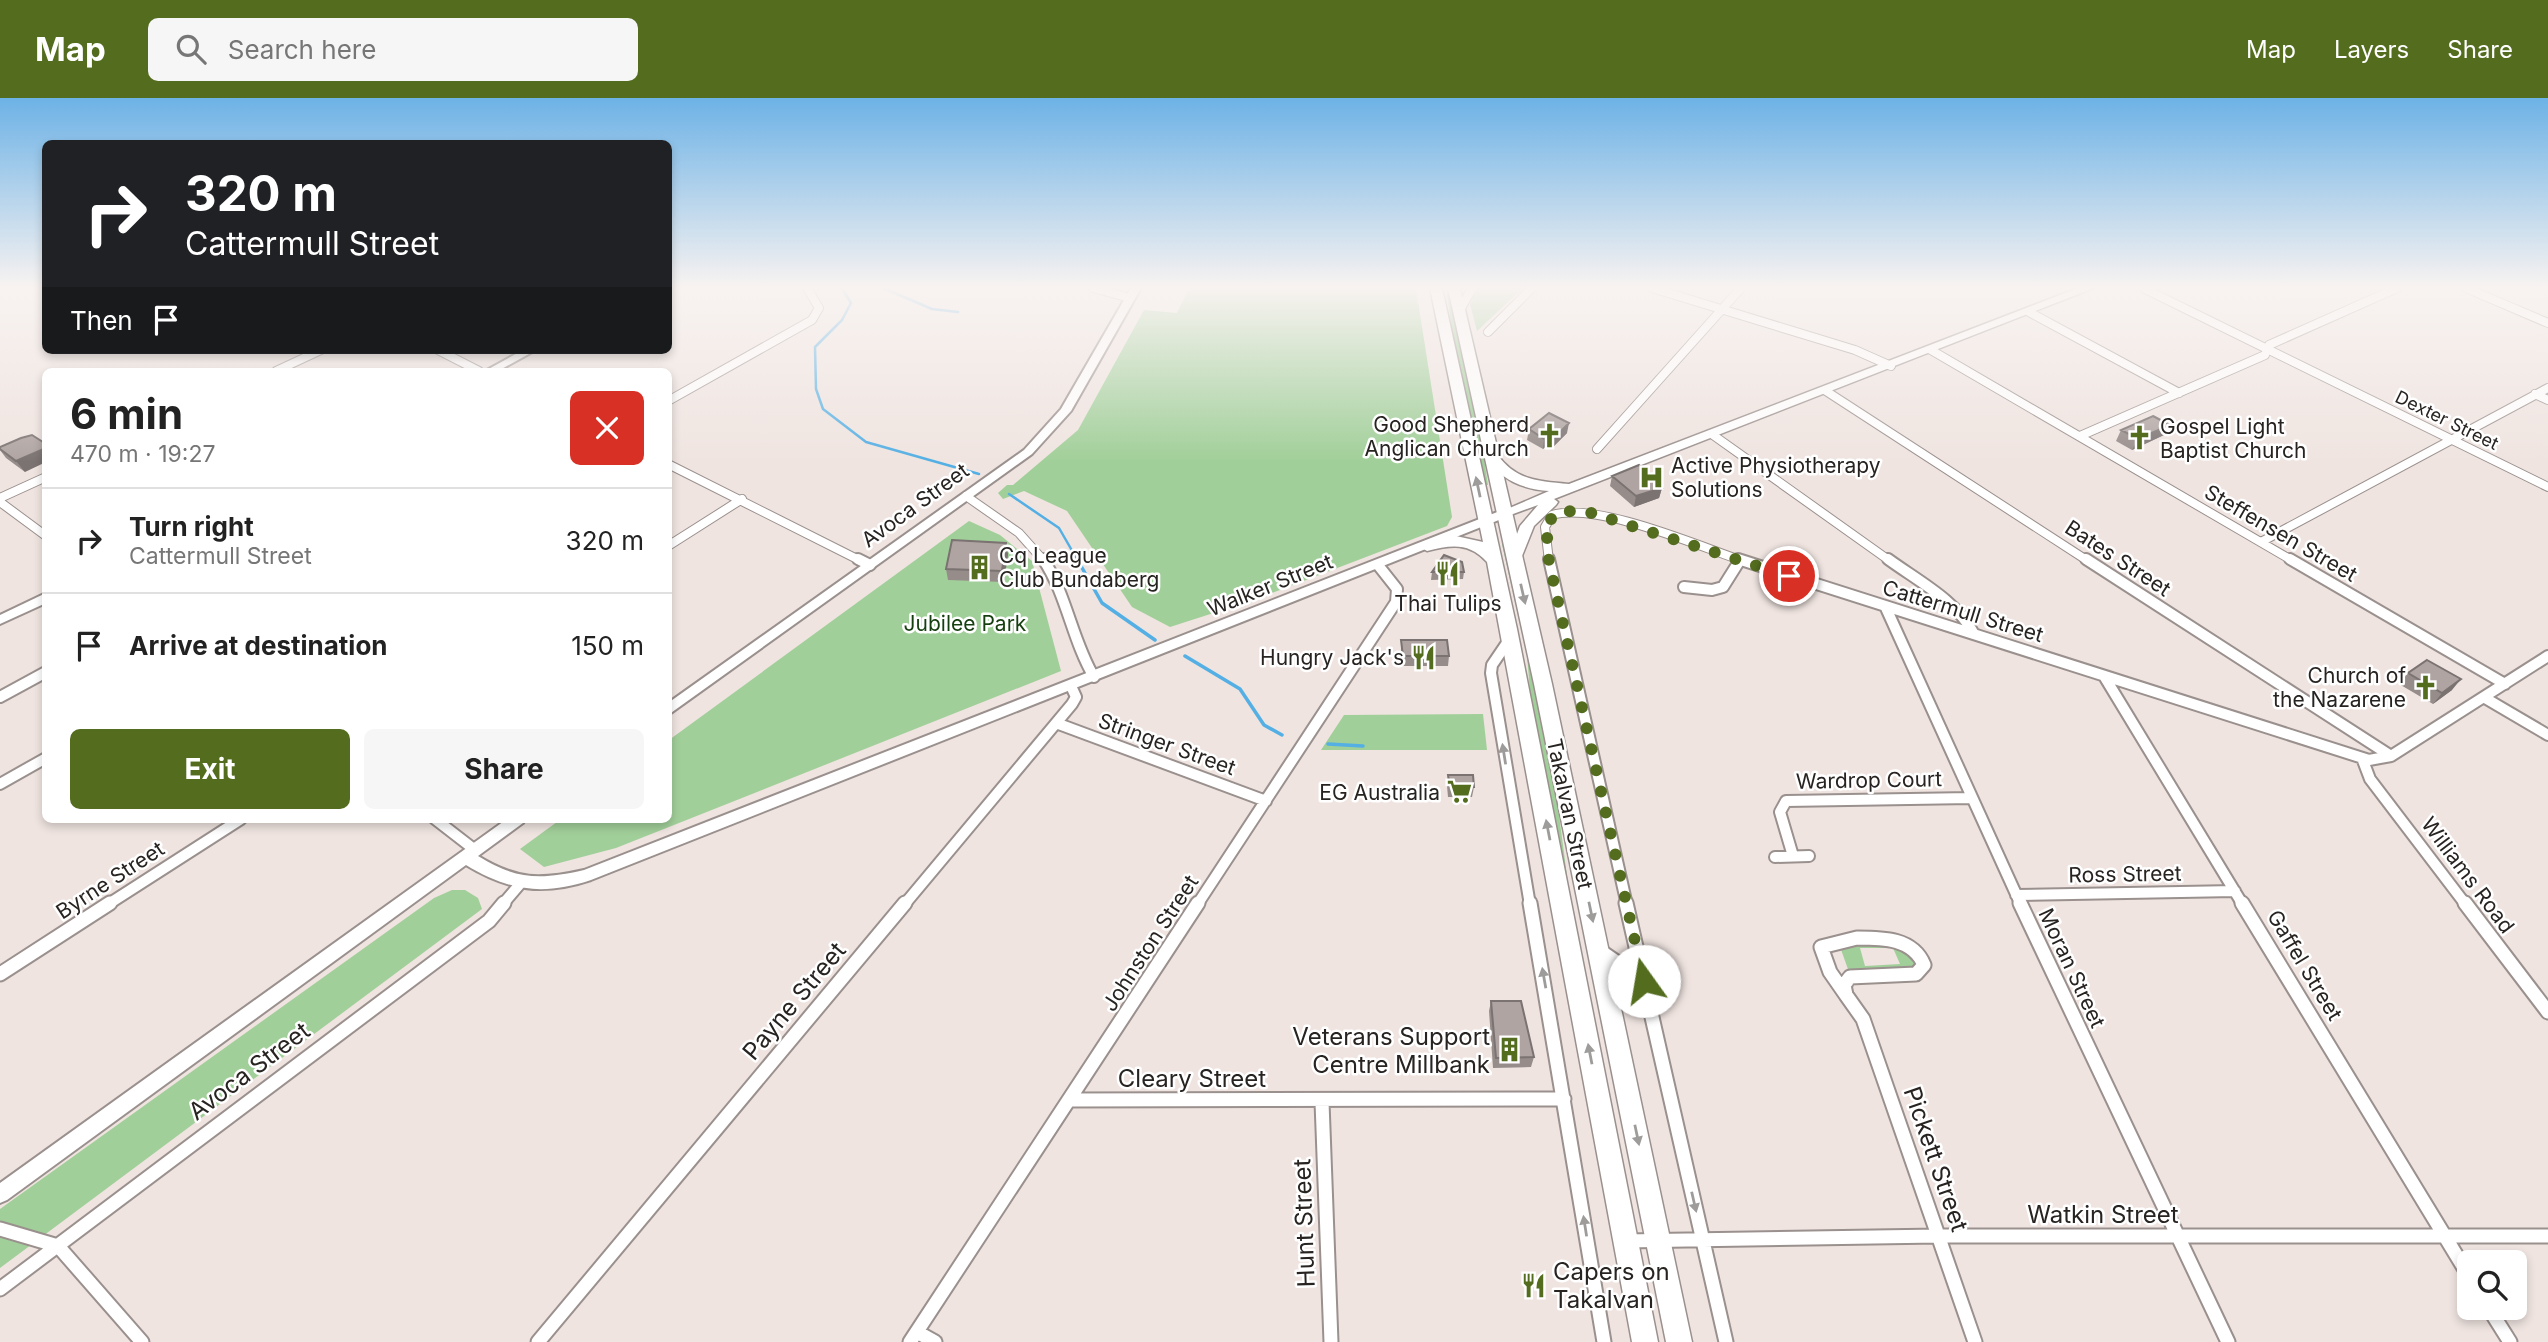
<!DOCTYPE html>
<meta charset="utf-8">
<style>
:root{--surface:#fff;--page:#f6f6f6;--text:#222;--muted:#767676;--line:#e0e0e0;--accent:#536c1e}
body{margin:0;font-family:Inter,sans-serif;background:var(--page);color:var(--text);height:100vh;display:flex;flex-direction:column;font-size:26px;white-space:nowrap}
*{box-sizing:border-box;margin:0}
p{font-size:23px;color:var(--muted)}
.icon{flex:none;width:38px;height:38px;fill:none;stroke:currentColor;stroke-width:2;stroke-linecap:round;stroke-linejoin:round}
.map{position:relative;flex:1;overflow:hidden}
.details{position:absolute;left:42px;top:270px;width:630px;height:455px;display:flex;flex-direction:column;background:var(--surface);border-radius:10px;box-shadow:0 4px 10px #0003}
.details>*{flex:none}
.hud{position:absolute;left:42px;top:42px;width:630px;height:214px;border-radius:10px;box-shadow:0 4px 10px #0003;background:#202124;color:#fff;overflow:hidden}
.fabs{position:absolute;left:2457px;top:1152px;display:grid;gap:14px}
.fabs a{display:grid;place-items:center;width:70px;height:70px;border-radius:10px;background:var(--surface);box-shadow:0 4px 10px #0003;font-size:35px}
.pin{position:absolute;display:grid;place-items:center;width:60px;height:60px;color:#fff;margin:-30px;border:4px solid #fff;border-radius:50%;box-shadow:0 2px 7px #0007}
.me{position:absolute;width:77px;margin:-38px;rotate:347deg;stroke-linejoin:round;filter:drop-shadow(0 0 5px #0008)}
.turn{display:flex;align-items:center;gap:24px;height:147px;padding:0 28px;font-size:32px}
.turn .icon{width:91px;height:91px;stroke-width:2.5}
.turn b{display:block;font-size:49px;line-height:60px}
.then{display:flex;align-items:center;height:66px;padding:0 28px;background:#0003;gap:14px;font-size:26px}
.round{display:grid;place-items:center;flex:none;width:74px;height:74px;border-radius:10px;background:var(--page)}
.summary{display:flex;align-items:center;justify-content:space-between;height:119px;padding:0 28px}
h1{font-size:42px;font-weight:700;line-height:52px}
.primary-button{display:flex;gap:14px;margin-top:auto;padding:14px 28px}
.primary-button a{flex:1;height:80px;border-radius:10px;background:var(--accent);color:#fff;font-size:28px;font-weight:700;line-height:80px;text-align:center}
.primary-button a+a{background:var(--page);color:var(--text)}
ul{padding:0;list-style:none}
li{display:flex;align-items:center;gap:21px;height:105px;padding:0 28px;border-top:2px solid var(--line)}
li div{flex:1}
li b{display:block;font-size:26px}
li em{font-style:normal}
header{display:flex;align-items:center;gap:42px;box-sizing:border-box;height:98px;padding:0 35px;background:var(--accent);color:#fff}
header strong{font-size:33px}
nav{display:flex;gap:38px;margin-inline-start:auto;font-size:24px}
.search{width:490px;height:63px;background:var(--page);display:flex;align-items:center;gap:18px;box-sizing:border-box;padding:0 24px;border-radius:10px;color:var(--muted);font-size:26px}
.map>svg:first-child{display:block}
.green{fill:#a1cf99;fill-rule:evenodd}
.lines{fill:none;stroke-linecap:round;stroke-linejoin:round}
.stream-far1{stroke:#54afe4;stroke-width:2.5}
.stream{stroke:#54afe4;stroke-width:3.5}
.minor-far2-casing{stroke:#9a908d;stroke-width:10}
.minor-far1-casing{stroke:#9a908d;stroke-width:14}
.minor-casing{stroke:#9a908d;stroke-width:17}
.tertiary-casing{stroke:#9a908d;stroke-width:4}
.secondary-casing{stroke:#9a908d;stroke-width:3}
.trunk-casing{stroke:#9a908d;stroke-width:3}
.minor-far2{stroke:#fff;stroke-width:8}
.minor-far1{stroke:#fff;stroke-width:10}
.minor{stroke:#fff;stroke-width:13}
.tertiary{fill:#fff;fill-rule:evenodd}
.secondary{fill:#fff;fill-rule:evenodd}
.trunk{fill:#fff;fill-rule:evenodd}
.wall{fill:#968d8a}
.shaded-wall{fill:#7a7371}
.building{fill:#afa4a1;stroke:#7a7371;stroke-width:2}
.oneway{fill:#9e9c9b}
.route{stroke:#536c1e;stroke-width:12;stroke-dasharray:0 21.6}
.labels{text-anchor:middle;dominant-baseline:central;stroke-width:5;stroke-linejoin:round;paint-order:stroke}
.far-street-label{font-size:18px;fill:#272321;stroke:#fff}
.poi-label{font-size:21px;fill:#272321;stroke:#fff;text-anchor:end}
.street-label{font-size:21px;fill:#272321;stroke:#fff}
.park-label{font-size:21px;fill:#163f0f;stroke:#fff}
.near-street-label{font-size:24px;fill:#272321;stroke:#fff}
.near-poi-label{font-size:24px;fill:#272321;stroke:#fff;text-anchor:end}
</style>
<header>
<strong>Map</strong>
<div class="search"><svg class="icon" aria-label="search" viewBox="0 0 24 24"><circle cx="10" cy="10" r="6"/><path d="M15 15l6 6"/></svg>Search here</div>
<nav><a>Map</a><a>Layers</a><a>Share</a></nav>
</header>
<div class="map">
<svg width="2548" height="1244" viewBox="0 0 2548 1244">
<rect width="100%" height="100%" fill="#efe4e0"/>
<!-- green -->
<path class="green" d="M1189 190 1416 191 1452 419 1447 428 1254 502 1170 529 1132 509 1067 413 1024 393 1003 401 998 395 1007 387H1013L1078 332 1144 212 1177 215Z
M1446 190 1449 193 1477 314 1488 387H1484L1454 246Z
M1476 190H1523L1477 233 1470 206Z
M969 423 1000 437 1032 463 1061 573 616 750 544 769 520 751 561 721H668L669 642Z
M1505 445 1551 656 1569 793 1530 594 1527 557 1502 446Z
M1483 616 1487 652H1321L1344 617Z
M452 792H465L478 800 482 811 0 1170V1111L434 800Z
M1839 846H1897L1918 862 1915 870 1849 874ZM1860 850H1893L1900 866 1865 868Z"/>
<g class="lines">
<!-- stream-far1 -->
<path class="stream-far1" d="M842 190 851 205 842 222 815 249 816 291 823 311 866 344 979 376
M883 190 932 211 958 214
M1009 396 1059 430 1078 463"/>
<!-- stream -->
<path class="stream" d="M1077 461 1102 505 1155 542
M1185 558 1240 591 1264 627 1282 637
M1328 646 1363 648"/>
<defs>
<path id="minor-far2" d="M1093 190 1130 200
M1652 190 1855 252 1891 268
M2143 190 2548 389
M2466 190 2548 225
M1459 214 1472 190
M2029 214 2179 295
M1488 234 1532 190
M438 252 479 273
M1931 252 2293 463
M276 273 321 252
M1826 293 2088 463
M2535 296 2548 302
M668 303 812 222 819 210 807 190
M1713 337 1890 463
M2080 338 2265 257 2269 247 2397 190
M1597 351 1741 190
M668 366 861 463
M966 398 1019 435 1044 463
M0 400 46 379
M0 404 46 438
M2261 444 2548 290
M668 448 742 401
M1549 463 1545 429 1552 417C1597 404 1696 447 1743 463"/>
<path id="minor-far1" d="M858 461 870 467
M1043 461C1067 497 1072 542 1094 579
M1549 461 1627 807
M1738 461 2369 662 2391 658 2548 558
M1888 461C1918 483 1956 502 1974 536
M2086 461 2391 658
M2290 461 2505 586
M1684 489 1712 492 1723 489 1740 462
M1886 510 2021 807
M1511 539 1492 567 1491 575 1530 807
M2104 578 2243 807
M0 599 46 574
M2485 600 2548 637
M1056 625 1266 703
M2362 660 2370 681 2466 807
M0 686 46 660
M435 721 475 752
M1793 758 1780 714 1786 703 1971 700
M1775 759 1809 758
M2016 797 2235 793
M107 807 241 721
M502 807 520 786
M904 807 1072 606 1076 599 1071 588
M1197 807 1396 504 1397 491 1378 467"/>
<path id="minor" d="M1530 805 1604 1244
M1626 805 1726 1244
M2020 805 2228 1244
M2242 805 2469 1178
M2465 805 2548 914
M1857 840C1883 840 1913 840 1924 867L1916 876 1850 879 1844 887 1846 897 1830 874 1821 849Z
M1599 852 1644 883
M0 876 110 805
M1846 897 1863 921 1975 1244
M1070 1002 1564 1001
M1322 1004 1331 1244
M0 1131 58 1148 142 1244
M1625 1143 1938 1138H2548
M0 1191 489 823 504 805
M2488 1209 2510 1244
M917 1234 935 1244
M538 1244 905 805
M910 1244 1198 805"/>
<path id="tertiary" d="M1131 190H1141L1071 313 1032 356 668 617V605L1024 352 1061 311Z
M523 252H536L498 273H485Z
M1505 411 1511 415 1509 418 591 782C543 798 509 793 466 767L7 1102 0 1105V1085L507 721H525L523 725 478 758C517 782 540 782 584 772Z
M46 495V505L0 526V517Z"/>
<path id="secondary" d="M2078 190H2094L1554 401 1558 404 1556 407 1534 428 1520 463 1515 464 1508 460 1520 428 1538 407 1505 419 1498 415 1549 393C1522 391 1501 382 1486 359L1487 356H1497C1516 383 1539 383 1569 386Z"/>
<path id="trunk" d="M1430 190H1442L1517 531 1658 1244H1632L1487 464C1469 444 1451 447 1427 453L1419 448 1422 445 1456 438 1483 444Z
M1448 190H1460L1552 586 1692 1244H1666L1534 586Z"/>
</defs>
<!-- minor-far2 casing -->
<use href="#minor-far2" class="minor-far2-casing"/>
<!-- minor-far1 casing -->
<use href="#minor-far1" class="minor-far1-casing"/>
<!-- minor casing -->
<use href="#minor" class="minor-casing"/>
<!-- tertiary casing -->
<use href="#tertiary" class="tertiary-casing"/>
<!-- secondary casing -->
<use href="#secondary" class="secondary-casing"/>
<!-- trunk casing -->
<use href="#trunk" class="trunk-casing"/>
<!-- minor-far2 -->
<use href="#minor-far2" class="minor-far2"/>
<!-- minor-far1 -->
<use href="#minor-far1" class="minor-far1"/>
<!-- minor -->
<use href="#minor" class="minor"/>
<!-- tertiary -->
<use href="#tertiary" class="tertiary"/>
<!-- secondary -->
<use href="#secondary" class="secondary"/>
<!-- trunk -->
<use href="#trunk" class="trunk"/>
</g>
<!-- wall -->
<path class="wall" d="M1529 331 1567 335 1552 350 1546 348 1543 351 1527 342Z
M2121 332 2164 337 2132 352 2116 343Z
M21 340 25 374 6 360 0 352V349Z
M1612 378 1661 384 1660 388 1662 390 1659 400 1634 409 1610 388Z
M1008 456 1004 484 948 482 946 471Z
M1432 474H1464L1463 481 1431 482Z
M1401 542 1449 558 1448 568H1402L1401 553Z
M2408 575 2452 592 2433 606 2399 586Z
M1448 677 1474 689 1472 699H1448L1447 688Z
M1491 903 1534 959 1531 969 1493 970 1489 913Z"/>
<!-- shaded-wall -->
<path class="shaded-wall" d="M1569 325 1567 335 1552 350 1554 340Z
M2170 327 2164 337 2132 352 2138 341Z
M1547 337 1546 348 1543 351 1544 341Z
M46 350V364L25 374 16 363Z
M1661 384 1660 390H1662L1659 400 1634 409 1636 398Z
M1006 445 1008 456 1004 484 1002 473Z
M2461 581 2452 592 2433 606 2442 595Z"/>
<!-- building -->
<path class="building" d="M1549 315 1569 325 1554 340 1547 337 1544 341 1529 331Z
M2153 318 2170 327 2138 341 2121 332Z
M32 337 46 346V350L16 363 0 351V349L21 340Z
M1639 367 1661 384 1657 386 1662 390 1636 398 1612 378Z
M952 442 1006 445 1002 473 946 471Z
M1444 457 1462 464 1464 474H1432Z
M1401 542H1447L1449 558H1403Z
M2427 562 2461 581 2442 595 2408 575Z
M1448 677H1473L1474 689H1450Z
M1491 903H1521L1534 959 1496 960Z"/>
<!-- one-way arrows -->
<defs><path id="oneway-solid" d="M-6-.8H1V-3.2L6.5 0L1 3.2V.8H-6Z" transform="scale(1.75)"/></defs>
<g class="oneway">
<use href="#oneway-solid" transform="translate(1478 389) rotate(-102)"/>
<use href="#oneway-solid" transform="translate(1523 496) rotate(77)"/>
<use href="#oneway-solid" transform="translate(1504 656) rotate(-99)"/>
<use href="#oneway-solid" transform="translate(1548 732) rotate(-101)"/>
<use href="#oneway-solid" transform="translate(1591 814) rotate(78)"/>
<use href="#oneway-solid" transform="translate(1544 880) rotate(-100)"/>
<use href="#oneway-solid" transform="translate(1590 956) rotate(-101)"/>
<use href="#oneway-solid" transform="translate(1637 1037) rotate(78)"/>
<use href="#oneway-solid" transform="translate(1694 1104) rotate(77)"/>
<use href="#oneway-solid" transform="translate(1585 1128) rotate(-99)"/>
</g>
<!-- sky -->
<linearGradient id="sky" x2="0" y2="1"><stop stop-color="#6db2e6"/><stop offset="0.52" stop-color="#f8f3f1"/><stop offset="1" stop-color="#f8f3f1" stop-opacity="0"/></linearGradient>
<rect width="2548" height="364" fill="url(#sky)"/>
<g class="lines">
<!-- route -->
<path class="route" d="M1644 883 1549 464 1546 425 1561 413 1588 414 1789 478"/>
</g>
<!-- icons -->
<defs>
<symbol id="church-bare" viewBox="-9 -9 18 18"><path d="M-1.2-6h2.4v3.5h3.3v2.4h-3.3V6h-2.4V-.1h-3.3v-2.4h3.3Z" fill="#536c1e" stroke="#fff" stroke-width="2.5" paint-order="stroke"/></symbol>
<symbol id="hospital-bare" viewBox="-9 -9 18 18"><path d="M-5-5h3v3.5h4V-5h3V5h-3V1.5h-4V5h-3Z" fill="#536c1e" stroke="#fff" stroke-width="2.5" paint-order="stroke"/></symbol>
<symbol id="building-bare" viewBox="-9 -9 18 18"><path d="M-4-6H4V6H1V3H-1V6H-4ZM-2.5-4.3h1.7v1.8h-1.7ZM.8-4.3h1.7v1.8H.8ZM-2.5-1h1.7V.8h-1.7ZM.8-1h1.7V.8H.8Z" fill="#536c1e" stroke="#fff" stroke-width="2.5" paint-order="stroke"/></symbol>
<symbol id="restaurant-bare" viewBox="-9 -9 18 18"><path d="M-5-6h1v4h1v-4h1v4h1v-4h1v5L-1.5 .5V6h-2V.5L-5-1ZM5-6V6H3V1.5H1.5Q1.5-4 5-6Z" fill="#536c1e" stroke="#fff" stroke-width="2.5" paint-order="stroke"/></symbol>
<symbol id="supermarket-bare" viewBox="-9 -9 18 18"><path d="M-6-5.5h2.5l.6 2H6L4.5 2H-2.5L-4.4-4H-6ZM-1.5 3.2a1.3 1.3 0 1 0 .1 0ZM3 3.2a1.3 1.3 0 1 0 .1 0Z" fill="#536c1e" stroke="#fff" stroke-width="2.5" paint-order="stroke"/></symbol>
</defs>
<g fill-rule="evenodd">
<use href="#church-bare" x="1532" y="320" width="35" height="35"/>
<use href="#church-bare" x="2122" y="322" width="35" height="35"/>
<use href="#hospital-bare" x="1634" y="362" width="35" height="35"/>
<use href="#building-bare" x="962" y="452" width="35" height="35"/>
<use href="#restaurant-bare" x="1430" y="458" width="35" height="35"/>
<use href="#restaurant-bare" x="1406" y="542" width="35" height="35"/>
<use href="#church-bare" x="2408" y="572" width="35" height="35"/>
<use href="#supermarket-bare" x="1442" y="676" width="35" height="35"/>
<use href="#building-bare" x="1492" y="934" width="35" height="35"/>
<use href="#restaurant-bare" x="1516" y="1170" width="35" height="35"/>
</g>
<g class="labels">
<!-- far-street labels -->
<g class="far-street-label">
<text transform="translate(2447 322) rotate(26)">Dexter Street</text>
</g>
<!-- poi labels -->
<g class="poi-label">
<text x="1529" y="326">Good Shepherd<tspan x="1529" dy="24">Anglican Church</tspan></text>
<text x="2160" y="328" text-anchor="start">Gospel Light<tspan x="2160" dy="24">Baptist Church</tspan></text>
<text x="1671" y="367" text-anchor="start">Active Physiotherapy<tspan x="1671" dy="24">Solutions</tspan></text>
<text x="999" y="457" text-anchor="start">Cq League<tspan x="999" dy="24">Club Bundaberg</tspan></text>
<text x="1448" y="505" text-anchor="middle">Thai Tulips</text>
<text x="1404" y="559">Hungry Jack's</text>
<text x="2406" y="577">Church of<tspan x="2406" dy="24">the Nazarene</tspan></text>
<text x="1440" y="694">EG Australia</text>
</g>
<!-- street labels -->
<g class="street-label">
<text transform="translate(915 407) rotate(-36)">Avoca Street</text>
<text transform="translate(2281 435) rotate(30)">Steffensen Street</text>
<text transform="translate(2118 460) rotate(33)">Bates Street</text>
<text transform="translate(1270 487) rotate(-22)">Walker Street</text>
<text transform="translate(1963 513) rotate(17)">Cattermull Street</text>
<text transform="translate(1167 646) rotate(20)">Stringer Street</text>
<text transform="translate(1869 682) rotate(-1)">Wardrop Court</text>
<text transform="translate(1570 716) rotate(78)">Takalvan Street</text>
<text transform="translate(2125 776) rotate(-1)">Ross Street</text>
<text transform="translate(2468 777) rotate(53)">Williams Road</text>
<text transform="translate(110 782) rotate(-33)">Byrne Street</text>
<text transform="translate(1150 845) rotate(-57)">Johnston Street</text>
<text transform="translate(2305 867) rotate(59)">Gaffel Street</text>
<text transform="translate(2072 870) rotate(65)">Moran Street</text>
</g>
<!-- park labels -->
<g class="park-label">
<text x="965" y="525">Jubilee Park</text>
</g>
<!-- near-street labels -->
<g class="near-street-label">
<text transform="translate(794 903) rotate(-50)">Payne Street</text>
<text transform="translate(249 973) rotate(-37)">Avoca Street</text>
<text x="1192" y="980">Cleary Street</text>
<text transform="translate(1936 1061) rotate(71)">Pickett Street</text>
<text x="2103" y="1116">Watkin Street</text>
<text transform="translate(1304 1125) rotate(-92)">Hunt Street</text>
</g>
<!-- near-poi labels -->
<g class="near-poi-label">
<text x="1490" y="938">Veterans Support<tspan x="1490" dy="28">Centre Millbank</tspan></text>
<text x="1553" y="1173" text-anchor="start">Capers on<tspan x="1553" dy="28">Takalvan</tspan></text>
</g>
</g>
</svg>
<div class="fabs">
<a><svg class="icon" aria-label="search" viewBox="0 0 24 24"><circle cx="10" cy="10" r="6"/><path d="M15 15l6 6"/></svg></a>
</div>
<div class="pin" style="left:1789px;top:478px;background:#d93025"><svg class="icon" aria-label="arrive" viewBox="0 0 24 24"><path d="M6 21V4h12l-3 4 3 4H6"/></svg></div>
<svg class="me" style="left:1644px;top:883px" viewBox="-20 -20 40 40"><circle r="19" fill="#fff"/><path d="M0-13L10 11 0 6-10 11z" fill="#536c1e"/></svg>
<div class="hud">
<div class="turn"><svg class="icon" aria-label="right" viewBox="0 0 24 24"><path d="M7 20v-9h11M14 6l5 5-5 5"/></svg><div><b>320 m</b>Cattermull Street</div></div>
<div class="then">Then<svg class="icon" aria-label="arrive" viewBox="0 0 24 24"><path d="M6 21V4h12l-3 4 3 4H6"/></svg></div>
</div>
<section class="details">
<div class="summary"><div><h1>6 min</h1><p>470 m · 19:27</p></div><a class="round" style="background:#d93025;color:#fff"><svg class="icon" aria-label="close" viewBox="0 0 24 24"><path d="M6 6l12 12M18 6L6 18"/></svg></a></div>
<ul>
<li><svg class="icon" aria-label="right" viewBox="0 0 24 24"><path d="M7 20v-9h11M14 6l5 5-5 5"/></svg><div><b>Turn right</b><p>Cattermull Street</p></div><em>320 m</em></li>
<li><svg class="icon" aria-label="arrive" viewBox="0 0 24 24"><path d="M6 21V4h12l-3 4 3 4H6"/></svg><div><b>Arrive at destination</b></div><em>150 m</em></li>
</ul>
<div class="primary-button"><a>Exit</a><a>Share</a></div>
</section>
</div>
